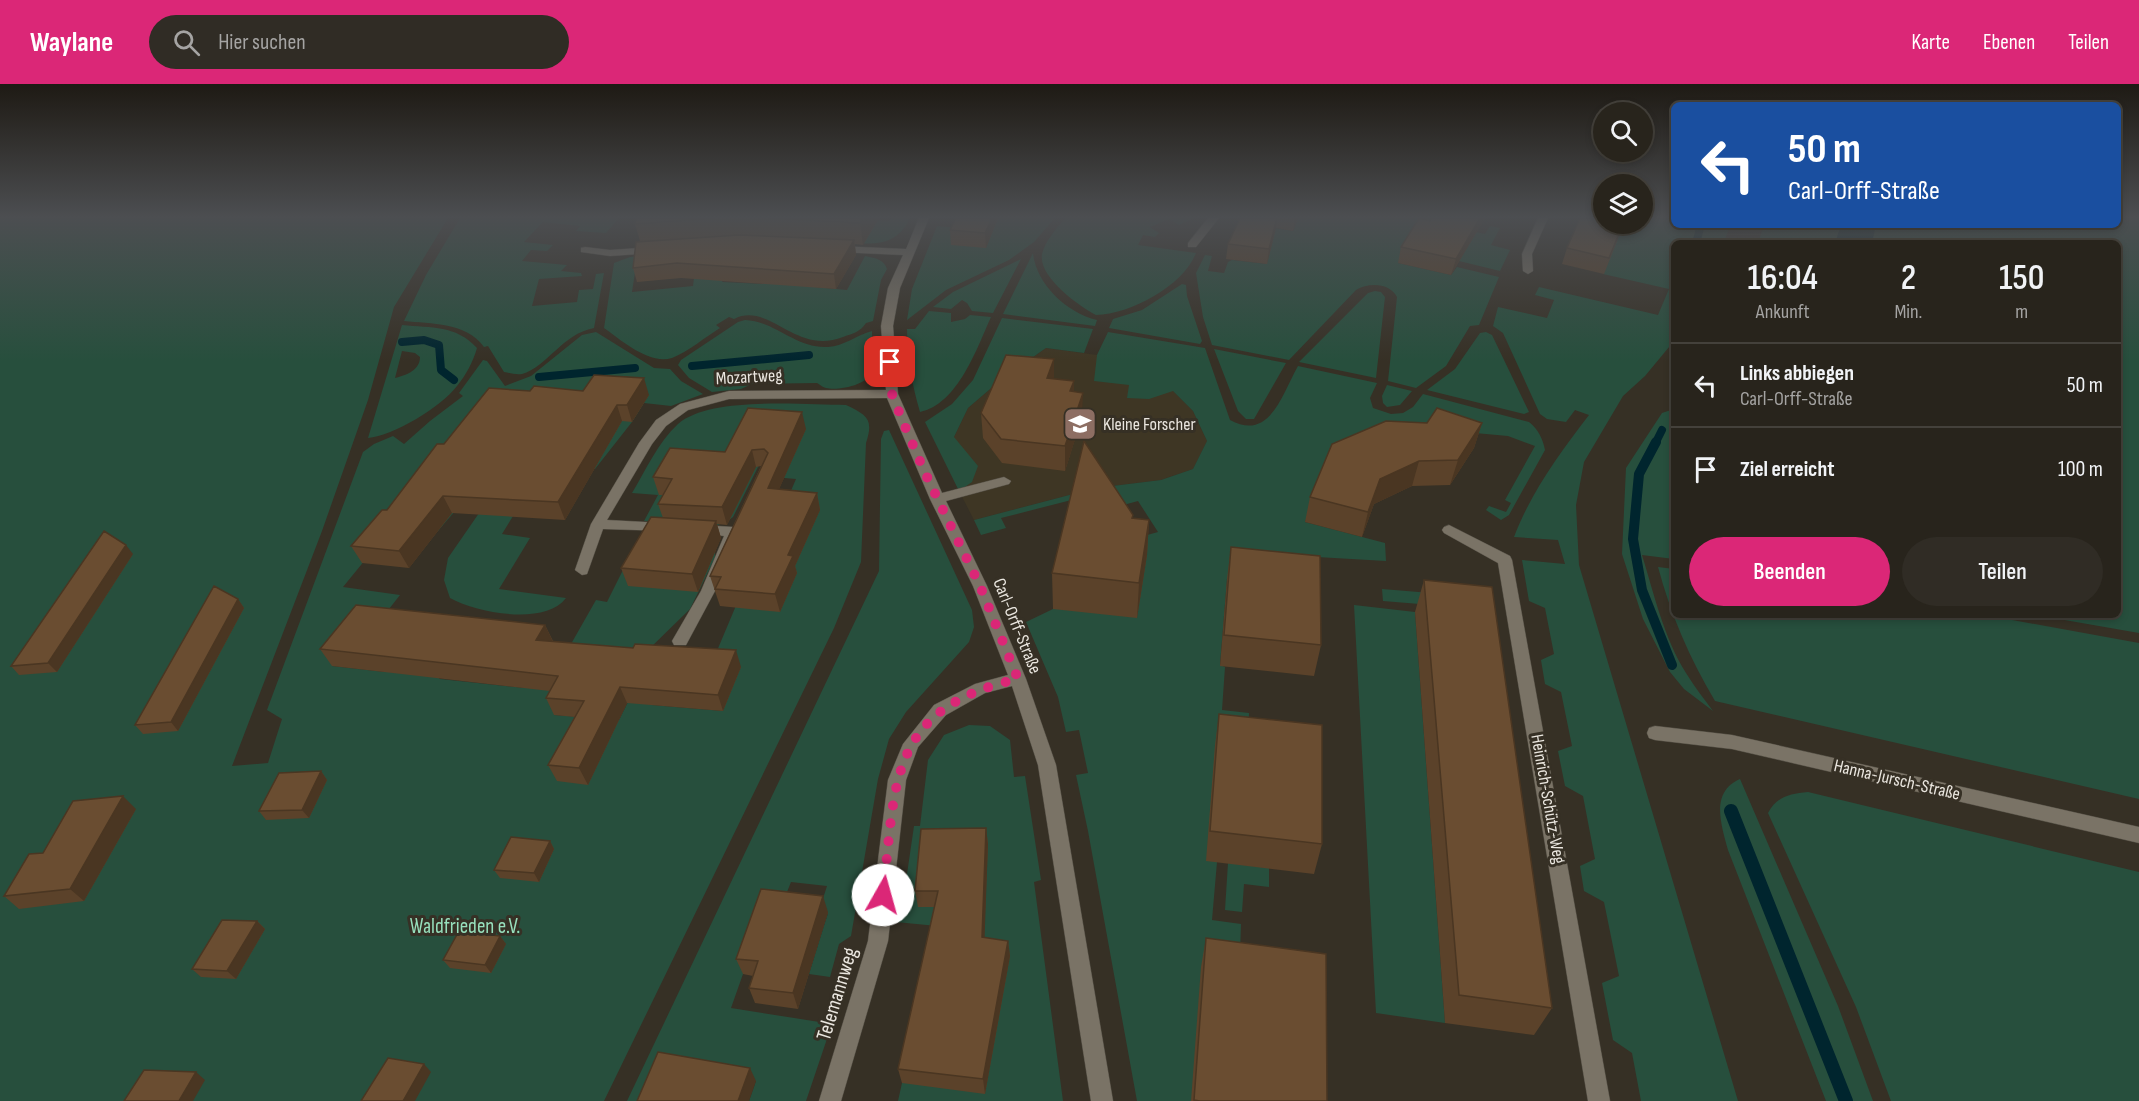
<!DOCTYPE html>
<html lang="de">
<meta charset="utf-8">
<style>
:root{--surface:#28241c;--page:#302c25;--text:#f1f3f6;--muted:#a5a4a3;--line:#44413b;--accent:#db2777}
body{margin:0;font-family:"Sofia Sans Condensed",sans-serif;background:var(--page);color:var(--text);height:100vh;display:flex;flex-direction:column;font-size:22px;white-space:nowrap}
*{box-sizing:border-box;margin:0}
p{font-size:20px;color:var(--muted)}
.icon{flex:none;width:33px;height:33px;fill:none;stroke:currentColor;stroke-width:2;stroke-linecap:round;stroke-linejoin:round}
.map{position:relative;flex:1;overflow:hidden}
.drawer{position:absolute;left:1671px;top:156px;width:450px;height:378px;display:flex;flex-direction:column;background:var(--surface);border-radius:9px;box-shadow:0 3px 9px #0003,0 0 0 2px var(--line)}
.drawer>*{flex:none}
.banner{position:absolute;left:1671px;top:18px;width:450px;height:126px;border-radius:9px;box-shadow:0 3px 9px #0003,0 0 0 2px var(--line);background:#1a4fa0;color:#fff;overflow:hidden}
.buttons{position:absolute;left:1593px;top:18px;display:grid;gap:12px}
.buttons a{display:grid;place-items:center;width:60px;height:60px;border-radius:50%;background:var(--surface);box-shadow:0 3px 9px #0003,0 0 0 2px var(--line);font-size:30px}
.pin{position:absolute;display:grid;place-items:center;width:51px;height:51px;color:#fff;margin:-26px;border-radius:12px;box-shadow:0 3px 9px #0006}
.me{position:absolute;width:66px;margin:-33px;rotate:7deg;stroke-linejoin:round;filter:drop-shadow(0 0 4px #0008)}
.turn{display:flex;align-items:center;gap:21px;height:126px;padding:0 18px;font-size:27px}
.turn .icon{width:78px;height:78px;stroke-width:2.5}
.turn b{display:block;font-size:42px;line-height:51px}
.eta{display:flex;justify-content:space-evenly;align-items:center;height:102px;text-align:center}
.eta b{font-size:36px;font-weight:600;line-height:42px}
.primary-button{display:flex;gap:12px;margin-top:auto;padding:12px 18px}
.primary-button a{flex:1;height:69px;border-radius:36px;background:var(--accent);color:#fff;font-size:24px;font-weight:600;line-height:69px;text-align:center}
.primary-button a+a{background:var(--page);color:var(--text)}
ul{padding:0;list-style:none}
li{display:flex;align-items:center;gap:18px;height:84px;padding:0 18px;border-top:2px solid var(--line)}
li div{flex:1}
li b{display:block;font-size:22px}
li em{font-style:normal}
header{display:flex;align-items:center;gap:36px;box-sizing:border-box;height:84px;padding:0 30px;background:var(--accent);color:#fff}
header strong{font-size:28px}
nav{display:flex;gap:33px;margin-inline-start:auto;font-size:21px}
.search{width:420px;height:54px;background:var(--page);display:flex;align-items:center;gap:15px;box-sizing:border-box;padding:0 21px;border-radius:33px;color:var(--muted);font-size:22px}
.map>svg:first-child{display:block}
.built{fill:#3e3624}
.green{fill:#274f3d;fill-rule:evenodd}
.water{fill:#00252e}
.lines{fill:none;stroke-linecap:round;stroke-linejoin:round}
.stream-far2{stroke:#00252e;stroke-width:8}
.stream-far1{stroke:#00252e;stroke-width:10}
.stream{stroke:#00252e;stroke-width:14}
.minor-casing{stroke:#534e44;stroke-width:1}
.minor{fill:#7a7366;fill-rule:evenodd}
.wall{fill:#5b422a}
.shaded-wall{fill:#4a3622}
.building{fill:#6a4d31;stroke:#4a3622;stroke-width:1.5}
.route{stroke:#db2777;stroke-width:10;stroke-dasharray:0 18}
.labels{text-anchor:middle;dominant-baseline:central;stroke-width:6;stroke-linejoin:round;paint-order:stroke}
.street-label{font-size:18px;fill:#ebe7e0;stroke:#363025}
.poi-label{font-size:18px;fill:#ebe7e0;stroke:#363025;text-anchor:start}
.near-park-label{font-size:21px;fill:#97dfbc;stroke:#363025}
.near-street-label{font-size:21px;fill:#ebe7e0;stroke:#363025}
</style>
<header>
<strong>Waylane</strong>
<div class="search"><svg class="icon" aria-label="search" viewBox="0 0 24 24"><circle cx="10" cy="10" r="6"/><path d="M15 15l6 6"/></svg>Hier suchen</div>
<nav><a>Karte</a><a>Ebenen</a><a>Teilen</a></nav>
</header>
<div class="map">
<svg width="2139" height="1017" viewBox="0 0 2139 1017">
<rect width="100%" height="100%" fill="#363025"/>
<!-- built -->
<path class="built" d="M1046 264 1097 271 1098 276 1173 307 1193 327 1207 357 1193 385 1161 396 1096 404 974 436 959 407 954 353 968 324 1003 294Z"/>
<!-- green -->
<path class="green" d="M0 134H448L394 223 368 316 322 447 232 682 268 679 282 635 267 626 363 368 374 360 393 352 404 360 430 337 463 312 459 309 483 276 487 277 505 302 531 292 582 251 596 248 654 284 670 285 681 297 703 310 671 322 644 319 649 311 632 338 595 385 543 383 502 450 530 454 499 505 566 514C545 542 477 529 450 514L444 496 448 474 542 338 467 413 438 447 392 443 343 503 400 511 378 539 332 582 385 588 403 564 440 595 525 604 553 558 571 560 596 516 607 518 638 456 715 468V474L690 525 647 567 554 631 619 636 633 608 652 621 723 627 711 581 735 524 739 483 790 409 796 395 773 393 778 383 759 381 733 433C714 451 669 439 644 437L658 411 632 409C646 386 658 358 678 340 710 312 803 321 846 321 867 331 874 335 866 359L861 478 834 544 604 1017H0Z
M460 134H619L606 149 576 147 580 142 543 138 524 158 553 161 547 167 531 166 522 177 567 181 561 187 581 189 582 192 539 195 532 222 577 218 579 206 593 205 596 190 604 189 594 244C562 250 547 283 522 290 516 291 510 289 504 288L488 262 484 263C466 238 431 240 404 237L426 191Z
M847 134 889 137 891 134H910C895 165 871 160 840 158Z
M948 134H1055L1034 158 1009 176 946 206 907 236 912 205 937 142 959 144 995 139Z
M1065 134H1194L1179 141 1169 135 1150 143 1159 149 1155 153 1143 151 1138 161 1196 169C1183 202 1131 230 1096 231 1079 222 1038 193 1042 170 1045 157 1057 144 1065 134Z
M1298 134H1437L1435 139 1485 150 1490 142 1500 144 1491 161 1510 166 1500 187 1459 177 1398 179 1451 191 1457 183 1499 193 1479 241 1470 242 1446 282 1416 304 1388 297 1397 213C1389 198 1368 199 1356 206L1289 276 1212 261 1203 233 1196 189 1205 171 1212 172 1208 187 1224 189 1228 178 1232 176 1267 180 1242 139 1293 147Z
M1643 134H1674V141H1730L1724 159H1674V257L1645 292 1623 312 1584 378 1576 421 1579 481 1738 1017H1641L1632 969 1613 956 1602 899 1619 892 1604 818 1584 807 1580 782 1595 775 1583 712 1565 702 1558 667 1572 662 1561 608 1545 600 1541 576 1554 570 1545 524 1529 517 1522 476 1565 480 1558 456 1514 453C1531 408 1560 369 1589 331L1575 326 1566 338 1547 335 1540 330 1503 249 1493 242 1498 223 1547 234 1554 216 1535 211 1539 203 1658 231 1669 205 1603 190 1624 140H1642Z
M2118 134H2139V549L2036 531H2118V159H1758L1764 141H2118Z
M683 168 636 182 632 208 693 202 694 194 734 177 722 198 763 200 775 179 804 202 847 206 865 172C874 174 884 175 887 185L881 196 873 237 866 239C860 248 854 249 843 253 796 272 769 217 734 235L729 233 716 241 720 244C705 253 688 268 672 274 649 281 621 256 604 244L614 179 630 173Z
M1033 169C1036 200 1067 229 1097 236L1095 242 1003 230Z
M1021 175 993 229 972 227 967 219 962 216 951 225 933 223 953 208Z
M1182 200 1186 201 1187 212 1202 257 1200 260 1109 244 1113 235 1142 226Z
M1375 207 1381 208 1385 213 1376 294 1299 278 1368 209Z
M929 227 951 229V238L965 235 970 231 991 233C977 264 958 320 920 328 912 300 907 275 907 245H915Z
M1002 234 1093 245 1084 269 1046 264 1003 294 968 324 954 353 978 382 972 398 959 407 925 338 952 320 973 296Z
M745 236C775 237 796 265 828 263 844 262 857 251 872 247 872 260 874 274 872 286 870 301 838 307 826 304 824 304 819 300 817 299L752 300 741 305 712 308 689 294 678 281 681 276 738 238Z
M402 241C432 244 456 241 477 264 473 278 466 291 457 302 441 323 393 352 368 354ZM402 267 415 269 420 273C420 286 407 291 395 294Z
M1108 248 1205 264 1230 336C1270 358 1282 310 1298 282L1377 299 1370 314 1373 324 1391 330 1403 329 1413 323 1423 310 1529 338C1538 345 1543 355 1545 366L1509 431 1501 436 1486 426 1489 422 1506 428 1511 419 1505 416 1535 362 1508 352 1475 349 1327 384 1305 438 1385 459 1386 477 1317 473 1227 495 1220 581 1225 583 1222 626 1249 629 1248 665 1217 778 1212 836 1241 840 1240 869 1191 1017H1137L1088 747 1076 691 1088 689 1079 646 1066 648 1058 613 1026 538 1053 525 1133 455 1158 448 1138 417 1105 426 1095 410 1001 434 1006 444 981 451 974 436 1096 404 1161 396 1193 385 1207 357 1193 327 1173 307 1149 315 1127 314 1129 301 1094 297 1097 271Z
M1486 248 1492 251 1529 328 1524 330 1427 306 1455 285 1480 249Z
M1214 265 1286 279 1254 335H1246L1238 327Z
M1387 301 1412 307 1400 321 1387 323 1383 319 1382 312Z
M1674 325V475L1642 471C1654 510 1664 554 1686 589 1694 602 1704 615 1713 627L1684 605 1670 588 1643 535 1622 470 1626 384 1662 329Z
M889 346 972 526 974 543 969 558 906 628 889 655 878 695 851 852 839 860 830 893 809 890 828 829 819 827 827 802 791 798 781 823 767 822 731 924 832 940 806 1017H749L756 997 650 1017H627L879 487 881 355 884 347Z
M1658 483 1674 485V531H1985L2139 559V715L1715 617C1689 573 1671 531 1658 483Z
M1382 505 1443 510 1444 522 1383 517Z
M1354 521 1415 528 1445 939 1376 929Z
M969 641 990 642 1010 656 1014 693 1025 692 1041 796 1034 798 1063 1017H898L937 842 896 838 907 790 914 742H920L928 676 944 651Z
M1740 695 1838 922 1873 1017H1826L1728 766C1721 740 1710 708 1740 695Z
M1808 708 2139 788V1017H1891L1856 923 1768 729C1777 712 1790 710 1808 708Z
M1228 779 1269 784V803L1244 800 1242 828 1225 826Z"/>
<!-- water -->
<path class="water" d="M1841 141H1876L1872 159H1835Z"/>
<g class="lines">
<!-- stream-far2 -->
<path class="stream-far2" d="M1696 159 1701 141
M402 258 424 256 439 261 441 286 454 296
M692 282 809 271
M539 293 635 284
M1655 360 1662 346"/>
<!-- stream-far1 -->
<path class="stream-far1" d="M1656 358 1639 390 1633 455 1642 506 1672 581"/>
<!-- stream -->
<path class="stream" d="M1731 727 1846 1017"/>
<defs>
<path id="minor" d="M919 134H929L900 204 893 242 898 310 942 409 1004 393 1011 397 1009 400 946 417 987 502 1026 595 1056 681 1113 1017H1091L1038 681 1012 602 985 609 946 631 918 663 906 696 888 857 841 1017H819L868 857 888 696 903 660 934 621 975 600 1008 591 973 502 930 415 887 314 729 315 688 326 666 342 652 360 607 436 664 439 669 441 671 444 669 447 603 445 587 490 582 491 575 486 591 440 639 359 656 336 680 320 729 307 886 306 881 242 888 204 903 171 837 168 832 165 837 162 906 165Z
M1208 134H1219L1196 163H1188V159Z
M1538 134H1548L1532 170 1533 187 1528 190 1523 187 1522 170Z
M585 163 610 166 654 163 659 166 654 169 610 172 581 168V164Z
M700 441 733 443 740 448 715 507 686 561H674L672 557 701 507 724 452 695 449 693 446Z
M1449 441 1510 472 1512 476 1610 1017H1588L1498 479 1444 449 1442 446 1444 443Z
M1655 642 1732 651 2139 743V759L1732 665 1655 656 1649 654 1647 649 1649 644Z"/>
</defs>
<!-- minor casing -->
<use href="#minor" class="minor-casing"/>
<!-- minor -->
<use href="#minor" class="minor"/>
</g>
<!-- wall -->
<path class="wall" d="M636 134H879L863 161 855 160 856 171 836 205 681 194 637 198 633 184 640 157 635 140Z
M956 134H998L986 164 951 161 950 146Z
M1240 134H1298L1293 147 1276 144 1267 180 1226 175 1228 160Z
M1485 134 1451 191 1398 179 1401 163 1430 137Z
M1624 140 1604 190 1562 180 1567 164Z
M1054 275V295L1074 297V308L1082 333 1065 387 1002 379 983 354 981 329Z
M530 307 649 311 632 338 622 337 565 436 452 429 409 484 362 479 351 462 387 426 444 360Z
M1427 339H1482L1474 364 1450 401 1412 402 1374 420 1362 453 1305 438 1310 413Z
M806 345 779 405 817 409 820 426 795 482 797 489 780 528 720 522 710 492 761 382 756 383 727 441 717 440 721 454 698 508 628 502 621 484 663 434 658 420 663 411H659L653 393 725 368Z
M1133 434 1149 436 1147 471 1137 534 1053 525 1052 489Z
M1231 463 1321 561 1314 592 1220 582 1227 495Z
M133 470 57 588 19 591 11 582Z
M1424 496 1552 924 1534 951 1445 939 1415 528Z
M238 515 244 524 178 647 143 650 135 641Z
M545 541 553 557 741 583 723 627 627 619 588 701 557 697 548 681 575 633 554 631 546 614 550 607 332 582 320 565Z
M1219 630 1322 760 1314 790 1206 777 1215 661Z
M321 687 327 696 309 734 266 736 259 727Z
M136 725 84 817 19 825 4 812 43 769Z
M986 744 988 760 984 854 1008 857 1010 872 985 1010 902 999 898 985 935 823H918L915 807Z
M550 757 554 765 539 798 500 794 494 786Z
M828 828 798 925 755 919 749 904 753 892 743 890 736 875Z
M257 837 265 845 236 895 201 893 192 885Z
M500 852 506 860 491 889 450 884 443 876Z
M1206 854 1327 1017H1191L1201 883Z"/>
<!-- shaded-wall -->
<path class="shaded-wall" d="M862 134H879L863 161 860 139Z
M992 134H998L986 164 985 149Z
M1277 134 1276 144 1267 180 1269 165Z
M1295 134H1298L1293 147Z
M1480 134H1485L1451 191 1456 175Z
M854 156 856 171 836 205 834 190Z
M1054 275V300L1047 294Z
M644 294 649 311 632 338 627 321Z
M1074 297V322L1070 307Z
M1083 309 1082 333 1065 387V362Z
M617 321 622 337 565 436 558 418Z
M802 328 806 345 772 421 768 404Z
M1482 339 1474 364 1450 401 1458 376Z
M752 366 756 383 727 441 722 423Z
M1419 377 1412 402 1374 420 1362 453 1368 428 1380 395Z
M817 409 820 426 795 482 797 489 780 528 775 510 788 471Z
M443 412 452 429 409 484 399 467Z
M1149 436 1147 471 1137 534 1139 499Z
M716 437 721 454 698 508 692 490Z
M126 461 133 470 57 588 48 579Z
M238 515 244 524 178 647 171 638Z
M545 541 553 558 536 556Z
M736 566 741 583 723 627 718 611Z
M620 603 627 619 588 701 579 684Z
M321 687 327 696 309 734 302 726Z
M123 712 136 725 84 817 70 805Z
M986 744 988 760 984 869 982 853Z
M550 757 554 765 539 798 534 789Z
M823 812 828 828 798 925 793 909Z
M257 837 265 845 236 895 227 887Z
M500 852 506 860 491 889 485 881Z
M1008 857 1010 872 985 1010 983 995Z
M424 980 431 988 415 1017H403Z
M750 984 756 997 749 1017H738Z
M196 988 205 996 193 1017H179Z"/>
<!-- building -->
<path class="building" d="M636 134H715L635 140Z
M768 134H862L860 139Z
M956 134H992L985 149 950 146Z
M1240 134H1277L1269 165 1228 160Z
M1419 134 1430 137 1431 134H1480L1456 175 1401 163Z
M1580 134H1604V140H1623L1609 174 1567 164Z
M739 151 854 156 834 190 677 179 633 184 636 158Z
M1006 271 1054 275 1047 294 1074 297 1070 307 1083 309 1065 362 1001 355 981 329Z
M594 291 644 294 627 321H617L558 418 443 412 399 467 351 462 382 426H387L437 360H444L489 304 530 307 534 302 583 307Z
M748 324 802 328 768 404 817 409 788 471 793 472 775 510 715 505 721 493 710 492 768 369 764 365 752 366 722 423 658 420 672 395 653 393 670 364 725 368Z
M1437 324 1482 339 1458 376 1419 377 1380 395 1368 428 1310 413 1332 360 1386 337 1427 339Z
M1084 357 1133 431 1132 434 1149 436 1139 499 1052 489Z
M651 433 716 437 692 490 621 484Z
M104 447 126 461 48 579 11 582Z
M1231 463 1320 472 1321 561 1224 551Z
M1424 496 1492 503 1552 924 1459 911Z
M214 502 238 515 171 638 135 641Z
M356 521 545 541 536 556 633 564 635 560 736 566 718 611 620 603 579 684 548 681 584 617 546 614 558 592 320 565Z
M1219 630 1322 641V760L1210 747Z
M321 687 302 726 259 727 279 689Z
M123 712 70 805 4 812 29 770 43 769 73 717Z
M986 744 982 853 1008 857 983 995 898 985 938 807H915L921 745Z
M511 753 550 757 534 789 494 786Z
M761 805 823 812 793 909 749 904 758 877 736 875Z
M222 836 257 837 227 887 192 885Z
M459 847 500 852 485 881 443 876Z
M1206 854 1326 870 1327 1017H1200L1194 1016Z
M658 968 750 984 738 1017H637Z
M388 974 424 980 403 1017H361Z
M144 986 196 988 179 1017H124Z"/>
<!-- sky -->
<linearGradient id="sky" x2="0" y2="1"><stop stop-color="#1e1a14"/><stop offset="0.48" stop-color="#4c4e51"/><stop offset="1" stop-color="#4c4e51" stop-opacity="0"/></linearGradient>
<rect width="2139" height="277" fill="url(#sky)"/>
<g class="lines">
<!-- route -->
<path class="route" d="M883 811C896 698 887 625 1018 595L980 502 926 391 903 338 892 310 890 278"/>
</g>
<!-- icons -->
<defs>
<symbol id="school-square" viewBox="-11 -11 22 22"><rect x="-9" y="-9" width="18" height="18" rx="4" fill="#8d6e63" stroke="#363025"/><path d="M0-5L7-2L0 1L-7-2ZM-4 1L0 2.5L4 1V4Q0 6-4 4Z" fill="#fff"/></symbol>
</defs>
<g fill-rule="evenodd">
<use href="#school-square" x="1061" y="321" width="38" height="38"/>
</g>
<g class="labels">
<!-- street labels -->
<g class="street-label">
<text transform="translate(749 293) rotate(-3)">Mozartweg</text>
<text transform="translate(1017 542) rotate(68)">Carl-Orff-Straße</text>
<text transform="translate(1897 696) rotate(13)">Hanna-Jursch-Straße</text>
<text transform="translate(1548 715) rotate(80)">Heinrich-Schütz-Weg</text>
</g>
<!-- poi labels -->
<g class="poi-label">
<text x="1103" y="340">Kleine Forscher</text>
</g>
<!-- near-park labels -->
<g class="near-park-label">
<text x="465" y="842">Waldfrieden e.V.</text>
</g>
<!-- near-street labels -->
<g class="near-street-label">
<text transform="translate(837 910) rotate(-73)">Telemannweg</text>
</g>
</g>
</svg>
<div class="buttons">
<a><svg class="icon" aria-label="search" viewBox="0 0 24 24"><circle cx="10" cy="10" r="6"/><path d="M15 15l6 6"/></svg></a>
<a><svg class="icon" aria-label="layers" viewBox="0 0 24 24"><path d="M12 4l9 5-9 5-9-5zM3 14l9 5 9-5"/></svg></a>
</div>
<div class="pin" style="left:890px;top:278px;background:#d93025"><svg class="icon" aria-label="arrive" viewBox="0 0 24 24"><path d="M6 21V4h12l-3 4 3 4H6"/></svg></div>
<svg class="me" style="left:883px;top:811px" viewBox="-20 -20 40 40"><circle r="19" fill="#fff"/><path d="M0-13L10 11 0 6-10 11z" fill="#db2777"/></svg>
<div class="banner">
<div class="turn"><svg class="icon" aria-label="left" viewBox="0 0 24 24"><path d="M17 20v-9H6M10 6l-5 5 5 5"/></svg><div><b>50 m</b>Carl-Orff-Straße</div></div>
</div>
<section class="drawer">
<div class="eta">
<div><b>16:04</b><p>Ankunft</p></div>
<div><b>2</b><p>Min.</p></div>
<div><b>150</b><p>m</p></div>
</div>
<ul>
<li><svg class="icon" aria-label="left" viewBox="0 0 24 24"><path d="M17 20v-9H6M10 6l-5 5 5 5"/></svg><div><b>Links abbiegen</b><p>Carl-Orff-Straße</p></div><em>50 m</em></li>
<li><svg class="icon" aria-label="arrive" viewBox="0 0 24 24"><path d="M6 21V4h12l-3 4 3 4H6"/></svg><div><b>Ziel erreicht</b></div><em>100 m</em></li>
</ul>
<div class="primary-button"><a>Beenden</a><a>Teilen</a></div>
</section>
</div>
